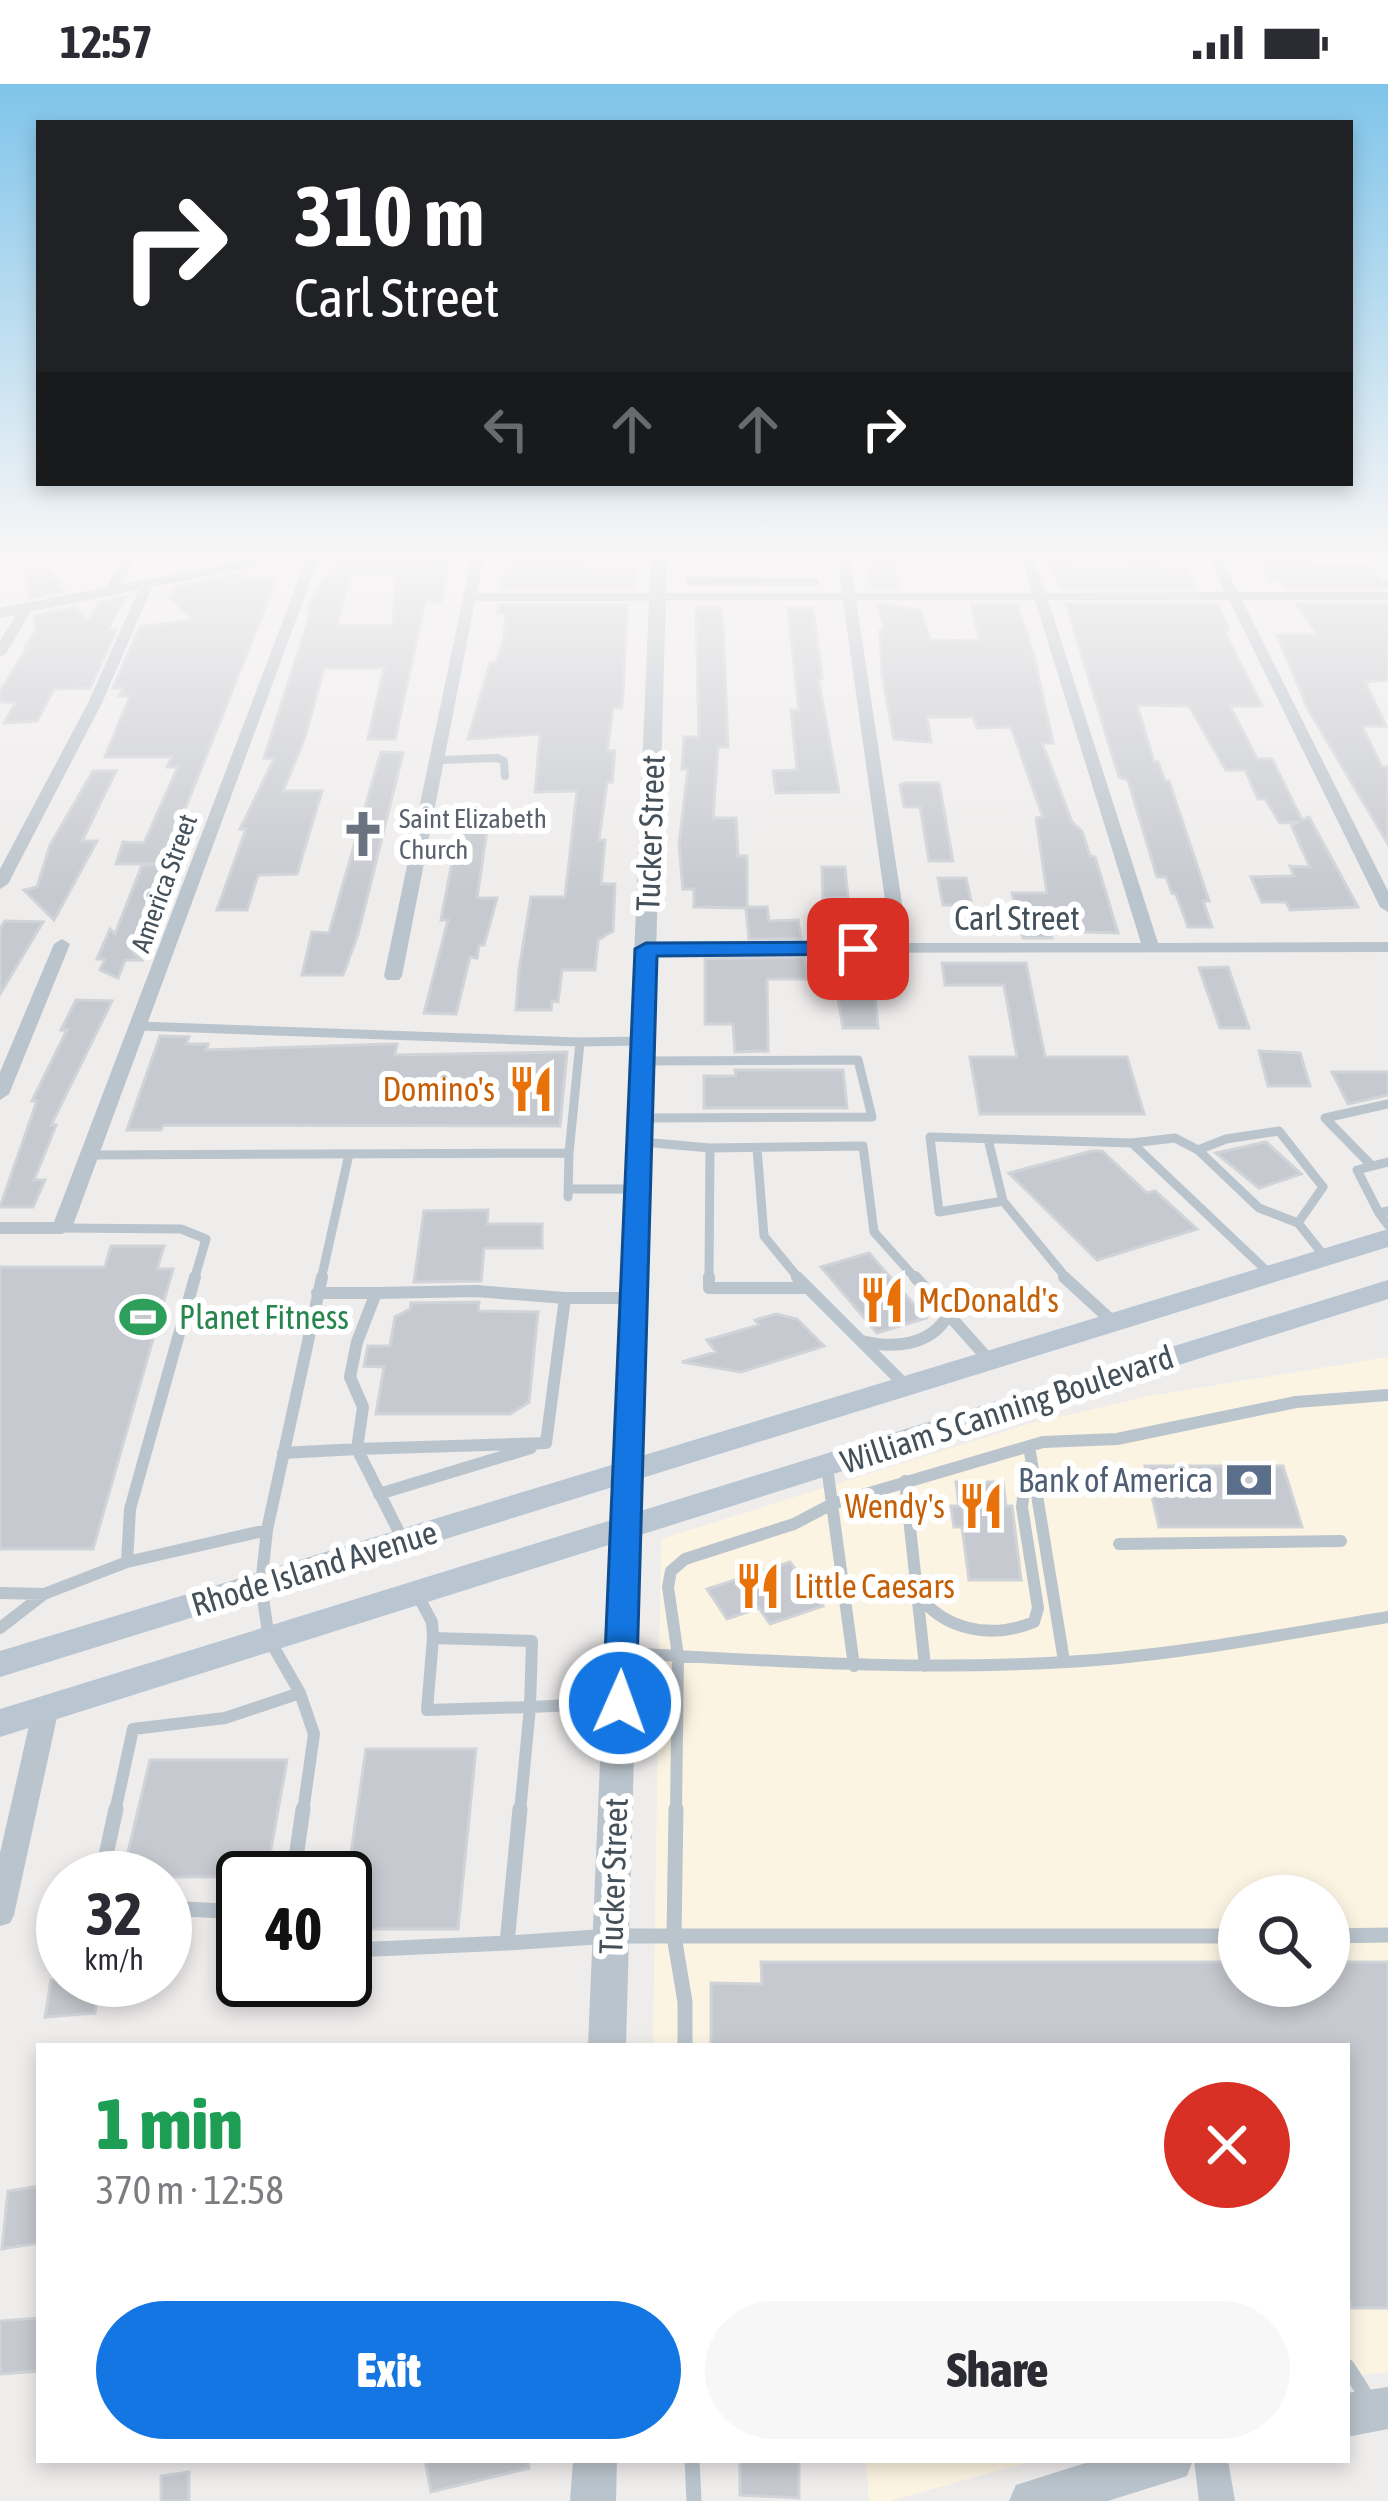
<!DOCTYPE html>
<meta charset="utf-8">
<style>
:root{--surface:#fff;--page:#f7f7f7;--text:#2b2b33;--muted:#7c7c81;--accent:#1376e2}
body{margin:0;font-family:"Asap Condensed",sans-serif;background:var(--page);color:var(--text);height:100vh;display:flex;flex-direction:column;font-size:45px;white-space:nowrap}
*{box-sizing:border-box;margin:0}
p{font-size:39px;color:var(--muted)}
.icon{flex:none;width:66px;height:66px;fill:none;stroke:currentColor;stroke-width:2;stroke-linecap:round;stroke-linejoin:round}
.map{position:relative;flex:1;overflow:hidden}
.drawer{position:absolute;left:36px;top:1959px;width:1314px;height:420px;display:flex;flex-direction:column;background:var(--surface);border-radius:0px;box-shadow:0 6px 18px #0003}
.drawer>*{flex:none}
.top-card{position:absolute;left:36px;top:36px;width:1317px;height:366px;border-radius:0px;box-shadow:0 6px 18px #0003;background:#202124;color:#fff;overflow:hidden}
.tools{position:absolute;left:1218px;top:1791px;display:grid;gap:24px}
.tools a{display:grid;place-items:center;width:132px;height:132px;border-radius:50%;background:var(--surface);box-shadow:0 6px 18px #0003;font-size:60px}
.speed{position:absolute;left:36px;top:1767px;display:flex;gap:24px;font-size:60px;font-weight:700;text-align:center}
.speed>*{display:grid;place-content:center;width:156px;height:156px;border-radius:50%;background:var(--surface);box-shadow:0 6px 18px #0003;line-height:1}
.speed small{font-size:30px;font-weight:400}
.speed .limit{border:6px solid #111;border-radius:18px;background:#fff;color:#111}
.pin{position:absolute;display:grid;place-items:center;width:102px;height:102px;color:#fff;margin:-51px;border-radius:24px;box-shadow:0 6px 18px #0006}
.me{position:absolute;width:132px;margin:-66px;rotate:2deg;stroke-linejoin:round;filter:drop-shadow(0 0 9px #0008)}
.turn{display:flex;align-items:center;gap:42px;height:252px;padding:0 60px;font-size:54px}
.turn .icon{width:156px;height:156px;stroke-width:2.5}
.turn b{display:block;font-size:84px;line-height:102px}
.lanes{display:flex;align-items:center;height:114px;padding:0 60px;background:#0003;justify-content:center;gap:60px;direction:ltr}
.lanes .off{opacity:.35}
.round{display:grid;place-items:center;flex:none;width:126px;height:126px;border-radius:63px;background:var(--page)}
.summary{display:flex;align-items:center;justify-content:space-between;height:204px;padding:0 60px}
h1{font-size:72px;font-weight:800;line-height:90px;color:#1e9e55}
.cta{display:flex;gap:24px;margin-top:auto;padding:24px 60px}
.cta a{flex:1;height:138px;border-radius:72px;background:var(--accent);color:#fff;font-size:48px;font-weight:800;line-height:138px;text-align:center}
.cta a+a{background:var(--page);color:var(--text)}
.status{display:flex;justify-content:space-between;align-items:center;height:84px;padding:0 60px;background:var(--surface);direction:ltr}
.status svg{height:33px;fill:currentColor}
.map>svg:first-child{display:block}
.commercial{fill:#fcf4e3;fill-rule:evenodd}
.building{fill:#c6c9cf;stroke:#d0d3d8;stroke-width:3}
.lines{fill:none;stroke-linecap:round;stroke-linejoin:round}
.service-far3{stroke:#bac4cc;stroke-width:8}
.service-far2{stroke:#bac4cc;stroke-width:9}
.service-far1{stroke:#bac4cc;stroke-width:12}
.service{stroke:#bac4cc;stroke-width:15}
.minor{fill:#bac4cc;fill-rule:evenodd}
.tertiary{fill:#bac4cc;fill-rule:evenodd}
.secondary{fill:#b9c6d1;fill-rule:evenodd}
.route{fill:#1376e2;stroke:#0c4d93;stroke-width:3}
.labels{text-anchor:middle;dominant-baseline:central;stroke-width:12;stroke-linejoin:round;paint-order:stroke}
.far-worship-label{font-size:27px;fill:#5b616d;stroke:#fff;text-anchor:start}
.far-street-label{font-size:27px;fill:#44505a;stroke:#fff}
.street-label{font-size:33px;fill:#44505a;stroke:#fff}
.food-label{font-size:33px;fill:#c56008;stroke:#fff;text-anchor:end}
.leisure-label{font-size:33px;fill:#27864d;stroke:#fff;text-anchor:start}
.service-label{font-size:33px;fill:#4e5e75;stroke:#fff;text-anchor:end}
</style>
<div class="status"><b>12:57</b><svg viewBox="0 0 49 12"><path d="M0 12V9h3v3zM5 12V6h3v6zM10 12V3h3v9zM15 12V0h3v12zM26 1h20v11H26zM47 4h2v5h-2z"/></svg></div>
<div class="map">
<svg width="1388" height="2417" viewBox="0 0 1388 2417">
<rect width="100%" height="100%" fill="#efecec"/>
<!-- commercial -->
<path class="commercial" d="M1388 1273V2288L1347 2293V1962H653L661 1455 1021 1342 1149 1312ZM1239 1812H1329V1902H1239Z
M866 2376H1037L889 2417H869Z"/>
<!-- building -->
<path class="building" d="M358 471 449 474 441 518H425L395 655H368L384 584H324L305 653 283 707H322L297 790 258 791 247 826H217L246 745H240L274 675 264 674 312 525H308L333 478 357 474 336 542 393 541 396 491 353 492Z
M510 471H584L588 485H634L633 505H502Z
M866 471H893L897 505 873 504Z
M1047 471H1072L1076 483H1126L1120 471H1145L1158 476 1163 485H1187L1195 504H1061Z
M1257 471H1307L1314 481 1369 480 1382 497H1388V503H1285L1280 496H1270Z
M25 485H47L64 507 30 514Z
M245 488 241 496H274L266 522 163 780H116L123 758 144 759 178 683H167L172 673H105L130 612H119L124 604H113L140 543 194 536 170 514 175 503Z
M125 513 107 547 116 546 90 604 54 605 37 637 4 639 16 618H0V607L28 563H25L36 546 34 532 76 523 88 538 100 518Z
M878 520 920 526 930 556 980 557 971 520H1017L1034 572 1053 659H1042L1072 738 1082 747 1090 772 1095 773 1118 849 1051 847 1052 854H1023L1012 809H1047L1036 734 1043 733 1011 643 977 644 973 633H927L931 658 894 655 882 590 880 547H885Z
M1066 520H1217L1229 546 1224 547 1262 622H1230L1257 675H1272L1302 736 1309 733 1358 823 1290 826 1286 818H1262L1251 793 1294 792 1290 782 1310 783 1291 741 1298 738 1280 739 1265 715H1258L1245 686H1226L1189 622 1137 621 1154 678H1158L1165 697H1169L1209 817H1203L1212 843H1188L1176 810 1172 809 1166 793H1157L1128 696 1119 693Z
M1297 520H1388V596L1365 598 1386 642H1362L1382 683H1388V760L1308 625 1277 551H1318Z
M499 521H627L623 614 621 624H613L607 667H615L612 698H607L599 756H605L601 800H615L613 847 598 856 595 886H562L558 918 552 917 551 926H516L519 886 531 813H565L577 707 535 708 540 650 468 655 490 579H496L504 555 506 529H498Z
M696 524H720L723 542 728 663H718L713 734H736L738 772H747V823H767L769 837 798 836 801 855H749L746 824 694 823V805H683L679 760 688 685H682L684 653H699Z
M788 524H813L822 594H818L839 708 776 709 773 687 797 686 791 626H799Z
M381 668 403 669 358 850 343 891H302L312 848 329 849Z
M93 687H116L82 757H97L54 836 24 806 37 803 50 761Z
M905 699H939L953 777H929L920 723H904L900 701Z
M462 726H490L477 814H497L484 861H479L477 874 470 873 456 930 424 929 448 836H441Z
M142 781H166L149 832H144L130 865 141 876H125L118 894 100 886 105 875H97L110 845 115 850Z
M822 783H845L848 814H823Z
M938 794H966L972 821H943Z
M5 837 43 838 0 910V845Z
M804 873 808 895H767L768 967 735 968 733 940H705V875Z
M942 879H1026L1045 973H1127L1144 1030H980L970 973H1017L1004 901H945Z
M1228 883 1249 944H1220L1199 884Z
M833 884H867L868 892H873L878 944H843Z
M76 916 112 917 51 1041H56L34 1096H45L33 1123H0L37 1017H32L67 946H61Z
M160 952 189 953 186 960H208L206 966 391 960H397L395 971 567 968 560 1042 163 1041 161 1046H127Z
M1259 967 1300 969 1310 1002H1268Z
M735 986H843L847 1024H704V992H736Z
M1332 988H1388V1011L1348 1020Z
M1266 1058 1301 1090 1259 1104 1216 1069Z
M1092 1067H1102L1147 1109 1155 1107 1197 1145 1097 1176 1009 1089Z
M488 1126 487 1140H542V1164H484L481 1197 414 1198 424 1127Z
M111 1162H164L157 1185H173L93 1465H0V1183H105Z
M869 1169 926 1234 877 1249 821 1183Z
M479 1218 478 1227 538 1228 529 1318 510 1330H376L384 1283 364 1282 368 1262H390L395 1233 410 1225 411 1219Z
M776 1230 797 1235 824 1262 741 1288 682 1278 716 1268 707 1256 759 1241 755 1236Z
M1145 1382H1283L1302 1443H1159Z
M956 1398H1003L1006 1422H1012L1021 1496H969L962 1443H954L951 1422H959Z
M790 1478 823 1522 770 1540 759 1524 727 1535 707 1505Z
M366 1665H476L458 1845H345V1811Z
M150 1676H287L266 1793H122Z
M761 1878H1239V1902H1329V1878H1388V2224H1351L1347 2208V1962H711V1899L762 1900Z
M51 1896H99L95 1929 45 1933Z
M39 2102V2159L2 2165 8 2107Z
M39 2234V2287L0 2290V2237Z
M425 2376H528L529 2384 431 2408Z
M740 2376H799V2414L740 2411Z
M189 2388V2417H161V2392Z"/>
<g class="lines">
<!-- service-far3 -->
<path class="service-far3" d="M689 497 815 498
M439 676 497 674 504 677 505 692"/>
<!-- service-far2 -->
<path class="service-far2" d="M140 942 580 958
M640 1034 872 1033 858 976 642 977
M1279 1047 1323 1103 1298 1139 1259 1124 1198 1066 1226 1055Z
M988 1055 1003 1117
M642 1058 710 1064
M1132 1059 1269 1189
M757 1064 764 1152 800 1196
M569 1069 580 958 639 957
M91 1071 569 1069 568 1113
M1372 1082 1325 1034 1388 1020
M569 1105H635
M1388 1127 1379 1129 1388 1141
M1379 1129 1357 1086 1388 1078
M1298 1139 1325 1173
M62 1144 181 1145 206 1155 194 1196
M321 1196 349 1070
M709 1196 710 1064 863 1062 874 1148 917 1196
M1068 1196 1003 1117 939 1128 930 1053 1132 1059 1175 1054 1198 1066"/>
<!-- service-far1 -->
<path class="service-far1" d="M709 1193V1204H806
M797 1193 905 1301
M915 1193 989 1276
M1064 1193 1113 1238
M317 1209H376
M862 1257C893 1265 931 1262 948 1231
M1029 1362 1064 1577
M283 1369 357 1365 363 1323 350 1293 357 1258 376 1209 476 1207 565 1214
M827 1382 832 1420 1043 1358 1117 1355 1296 1318 1388 1311
M905 1397 925 1582
M379 1410 531 1364
M402 1454 357 1365 546 1359 565 1214H633
M1119 1460 1341 1457
M127 1478 130 1425 195 1193
M916 1508C943 1546 990 1556 1034 1538L1038 1524 1022 1423 1024 1407 1035 1392
M0 1509 44 1510
M417 1510 432 1538 433 1554 532 1557 530 1623 616 1619
M0 1544 44 1510 127 1478 267 1446
M433 1554 427 1626 530 1623 520 1728
M627 1569C783 1578 940 1588 1096 1576 1194 1568 1291 1549 1388 1533
M115 1728 133 1645 225 1634 300 1609
M303 1728 314 1650 300 1609 269 1555 261 1501 267 1446 322 1193
M676 1728 678 1572 668 1503 671 1487 685 1475 794 1440 832 1420 854 1582"/>
<!-- service -->
<path class="service" d="M520 1725 507 1859 611 1852H1239
M676 1725 674 1852 685 1918V1962
M101 1794 116 1725
M293 1794 303 1725
M165 1824 243 1828
M1329 1852 1388 1851
M353 1866 507 1859
M1347 2282 1370 2318
M692 2376 694 2417"/>
<!-- minor -->
<path class="minor" d="M125 471H137L115 511H105L104 508Z
M308 471H320L72 1144 62 1150H0V1138H54Z
M472 471H484L477 509H842L837 471H849L855 509H1032L1021 471H1033L1045 509 1225 508 1207 471H1219L1238 508H1388V516H1242L1388 807V828L1380 823 1229 516H1048L1158 859 1388 858V868L640 869V861L646 860 891 859 843 516 475 517 402 892 399 896H387L384 892ZM856 516H1035L1141 859H908Z
M147 497 153 501 102 619 8 800 0 805V785L88 619 141 501Z
M22 521 33 524 5 571 0 572V557Z
M62 855 70 860 9 1010 0 1016V988L54 860Z
M46 1614 55 1617 59 1624 14 1831 10 1839 0 1842V1769L33 1624 37 1617Z
M1194 2376H1228L1235 2417H1199Z"/>
<!-- tertiary -->
<path class="tertiary" d="M274 471H308L0 534V524Z
M651 471H667L626 1962H588Z
M1388 2303V2345L1347 2353V2309Z
M573 2376H617L616 2417H570Z
M1095 2376H1193L1187 2392 1108 2417H1009L1016 2401Z"/>
<!-- secondary -->
<path class="secondary" d="M1388 1145V1163L0 1593V1567Z
M1388 1196V1215L0 1653V1625Z"/>
</g>
<!-- sky -->
<linearGradient id="sky" x2="0" y2="1"><stop stop-color="#7fc4ea"/><stop offset="0.58" stop-color="#f8f6f6"/><stop offset="1" stop-color="#f8f6f6" stop-opacity="0"/></linearGradient>
<rect width="1388" height="810" fill="url(#sky)"/>
<!-- route -->
<path class="route" d="M858 858 865 860V870L657 872 636 1619 631 1628 620 1632 608 1628 603 1619 635 865 646 859Z"/>
<!-- icons -->
<defs>
<symbol id="church-bare" viewBox="-9 -9 18 18"><path d="M-1.2-6h2.4v3.5h3.3v2.4h-3.3V6h-2.4V-.1h-3.3v-2.4h3.3Z" fill="#6b7280" stroke="#fff" stroke-width="2.5" paint-order="stroke"/></symbol>
<symbol id="restaurant-bare" viewBox="-9 -9 18 18"><path d="M-5-6h1v4h1v-4h1v4h1v-4h1v5L-1.5 .5V6h-2V.5L-5-1ZM5-6V6H3V1.5H1.5Q1.5-4 5-6Z" fill="#e8710a" stroke="#fff" stroke-width="2.5" paint-order="stroke"/></symbol>
<symbol id="stadium-bare" viewBox="-9 -9 18 18"><path d="M0-5a6.5 5 0 1 0 0 10a6.5 5 0 1 0 0-10ZM-3.5-1.8h7v3.6h-7Z" fill="#2e9e5b" stroke="#fff" stroke-width="2.5" paint-order="stroke"/></symbol>
<symbol id="bank-bare" viewBox="-9 -9 18 18"><path d="M-6-4H6V4H-6ZM0-2.3a2.3 2.3 0 1 0 0 4.6a2.3 2.3 0 1 0 0-4.6Z" fill="#5c6f8a" stroke="#fff" stroke-width="2.5" paint-order="stroke"/></symbol>
</defs>
<g fill-rule="evenodd">
<use href="#church-bare" x="330" y="717" width="66" height="66"/>
<use href="#restaurant-bare" x="498" y="972" width="66" height="66"/>
<use href="#restaurant-bare" x="849" y="1183" width="66" height="66"/>
<use href="#stadium-bare" x="110" y="1200" width="66" height="66"/>
<use href="#bank-bare" x="1216" y="1363" width="66" height="66"/>
<use href="#restaurant-bare" x="948" y="1389" width="66" height="66"/>
<use href="#restaurant-bare" x="725" y="1469" width="66" height="66"/>
</g>
<g class="labels">
<!-- far-worship labels -->
<g class="far-worship-label">
<text x="399" y="734">Saint Elizabeth<tspan x="399" dy="31">Church</tspan></text>
</g>
<!-- far-street labels -->
<g class="far-street-label">
<text transform="translate(164 799) rotate(-70)">America Street</text>
</g>
<!-- street labels -->
<g class="street-label">
<text transform="translate(650 749) rotate(-88)">Tucker Street</text>
<text x="1017" y="834">Carl Street</text>
<text transform="translate(1007 1325) rotate(-18)">William S Canning Boulevard</text>
<text transform="translate(314 1484) rotate(-17)">Rhode Island Avenue</text>
<text transform="translate(613 1792) rotate(-88)">Tucker Street</text>
</g>
<!-- food labels -->
<g class="food-label">
<text x="495" y="1005">Domino's</text>
<text x="918" y="1216" text-anchor="start">McDonald's</text>
<text x="945" y="1422">Wendy's</text>
<text x="794" y="1502" text-anchor="start">Little Caesars</text>
</g>
<!-- leisure labels -->
<g class="leisure-label">
<text x="179" y="1233">Planet Fitness</text>
</g>
<!-- service labels -->
<g class="service-label">
<text x="1213" y="1396">Bank of America</text>
</g>
</g>
</svg>
<div class="tools">
<a><svg class="icon" aria-label="search" viewBox="0 0 24 24"><circle cx="10" cy="10" r="6"/><path d="M15 15l6 6"/></svg></a>
</div>
<div class="speed"><div>32<small>km/h</small></div><div class="limit">40</div></div>
<div class="pin" style="left:858px;top:865px;background:#d93025"><svg class="icon" aria-label="arrive" viewBox="0 0 24 24"><path d="M6 21V4h12l-3 4 3 4H6"/></svg></div>
<svg class="me" style="left:620px;top:1619px" viewBox="-20 -20 40 40"><circle r="17" fill="#1376e2" stroke="#fff" stroke-width="3"/><path d="M0-11L8 9 0 5-8 9z" fill="#fff"/></svg>
<div class="top-card">
<div class="turn"><svg class="icon" aria-label="right" viewBox="0 0 24 24"><path d="M7 20v-9h11M14 6l5 5-5 5"/></svg><div><b>310 m</b>Carl Street</div></div>
<div class="lanes"><svg class="icon off" aria-label="left" viewBox="0 0 24 24"><path d="M17 20v-9H6M10 6l-5 5 5 5"/></svg><svg class="icon off" aria-label="ahead" viewBox="0 0 24 24"><path d="M12 20V5M6 11l6-6 6 6"/></svg><svg class="icon off" aria-label="ahead" viewBox="0 0 24 24"><path d="M12 20V5M6 11l6-6 6 6"/></svg><svg class="icon" aria-label="right" viewBox="0 0 24 24"><path d="M7 20v-9h11M14 6l5 5-5 5"/></svg></div>
</div>
<section class="drawer">
<div class="summary"><div><h1>1 min</h1><p>370 m · 12:58</p></div><a class="round" style="background:#d93025;color:#fff"><svg class="icon" aria-label="close" viewBox="0 0 24 24"><path d="M6 6l12 12M18 6L6 18"/></svg></a></div>
<div class="cta"><a>Exit</a><a>Share</a></div>
</section>
</div>
